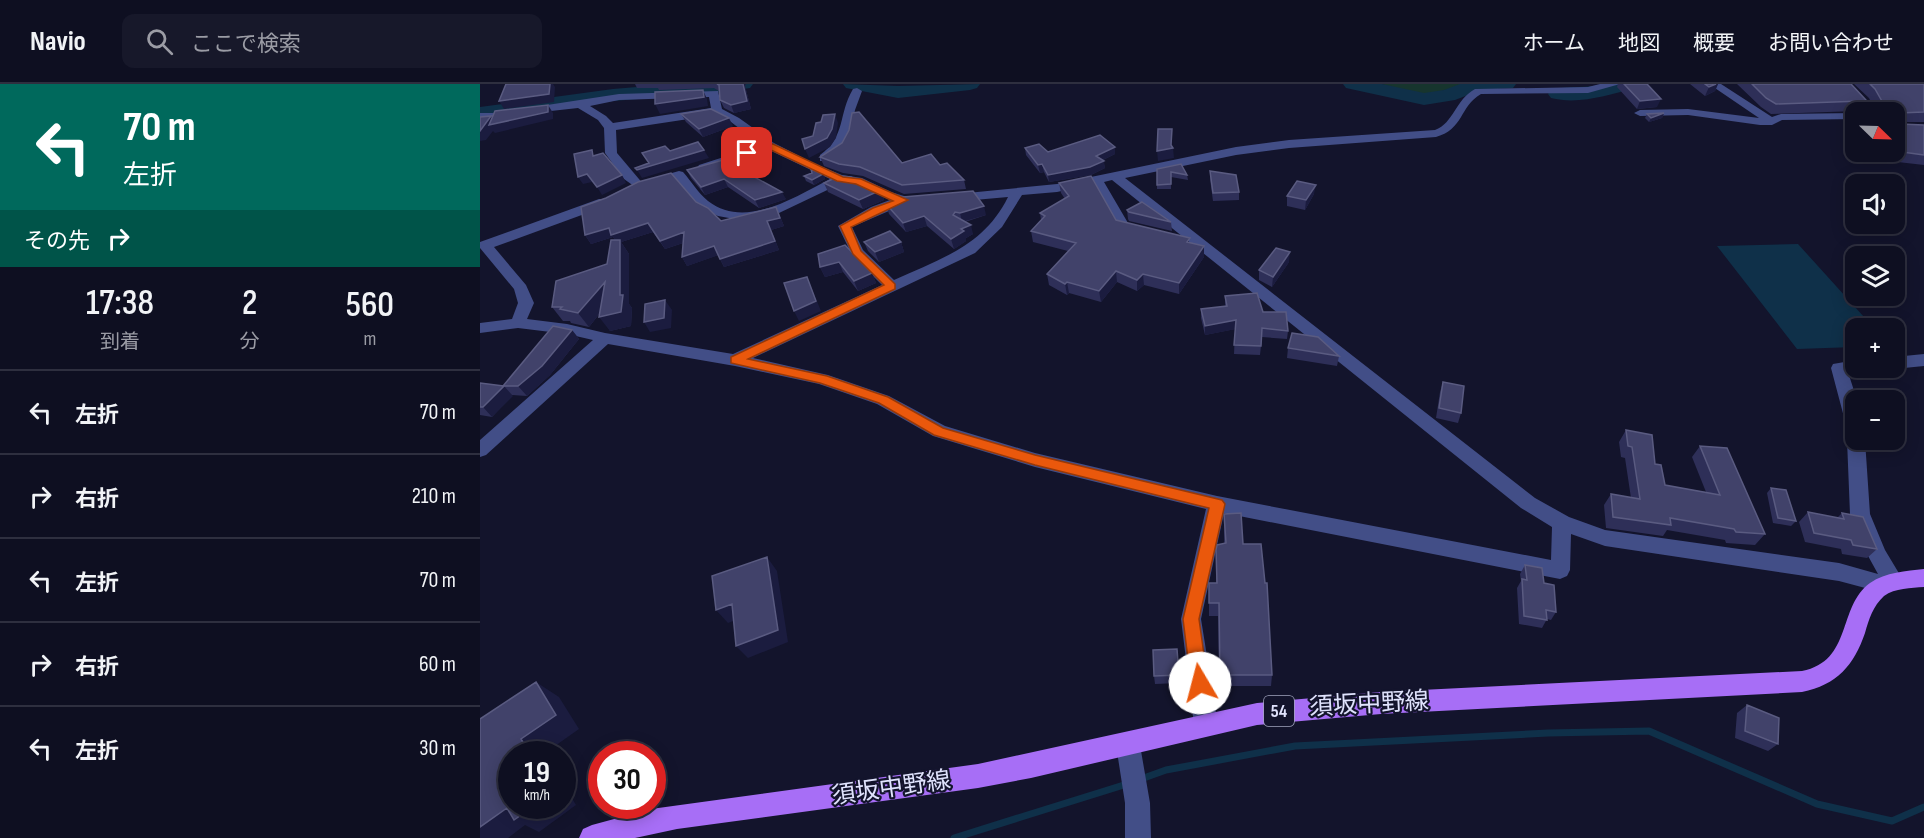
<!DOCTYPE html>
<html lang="ja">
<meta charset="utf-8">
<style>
:root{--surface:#0e0f21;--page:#17182a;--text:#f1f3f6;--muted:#9b9ca5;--line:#2e2f3f}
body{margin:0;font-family:"Sofia Sans Condensed","Noto Sans JP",sans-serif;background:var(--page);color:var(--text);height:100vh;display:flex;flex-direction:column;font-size:22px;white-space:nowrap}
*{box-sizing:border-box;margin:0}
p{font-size:20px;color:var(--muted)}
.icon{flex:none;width:33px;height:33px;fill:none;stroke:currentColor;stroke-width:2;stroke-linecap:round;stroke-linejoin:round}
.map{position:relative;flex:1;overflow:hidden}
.sheet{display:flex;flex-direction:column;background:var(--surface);width:480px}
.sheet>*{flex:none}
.top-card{background:#00695c;color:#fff;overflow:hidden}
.needle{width:39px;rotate:113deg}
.buttons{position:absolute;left:1365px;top:18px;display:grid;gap:12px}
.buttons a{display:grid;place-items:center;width:60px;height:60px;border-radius:12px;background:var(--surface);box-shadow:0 3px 15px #0003,0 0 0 2px var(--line);font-size:30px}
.speed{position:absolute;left:18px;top:657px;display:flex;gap:12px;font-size:30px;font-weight:700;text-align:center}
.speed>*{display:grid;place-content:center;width:78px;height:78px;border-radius:50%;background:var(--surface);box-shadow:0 3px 15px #0003,0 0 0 2px var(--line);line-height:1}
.speed small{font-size:15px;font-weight:400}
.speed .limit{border:9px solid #d22;background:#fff;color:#111}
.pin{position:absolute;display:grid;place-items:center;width:51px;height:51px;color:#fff;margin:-26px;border-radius:12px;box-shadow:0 3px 9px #0006}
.me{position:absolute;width:66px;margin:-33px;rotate:352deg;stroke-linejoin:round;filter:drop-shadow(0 0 4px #0008)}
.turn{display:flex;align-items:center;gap:21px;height:126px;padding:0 24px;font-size:27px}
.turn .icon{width:78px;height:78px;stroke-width:2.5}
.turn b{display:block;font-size:42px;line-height:51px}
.then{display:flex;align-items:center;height:57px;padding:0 24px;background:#0003;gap:12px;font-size:22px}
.eta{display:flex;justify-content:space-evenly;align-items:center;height:102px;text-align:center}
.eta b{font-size:36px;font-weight:600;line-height:42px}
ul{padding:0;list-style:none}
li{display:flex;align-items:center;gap:18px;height:84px;padding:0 24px;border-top:2px solid var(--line)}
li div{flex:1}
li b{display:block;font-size:22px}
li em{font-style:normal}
header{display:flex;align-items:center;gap:36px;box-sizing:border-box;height:84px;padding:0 30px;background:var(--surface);border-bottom:2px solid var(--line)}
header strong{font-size:28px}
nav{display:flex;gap:33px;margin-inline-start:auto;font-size:21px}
.search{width:420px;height:54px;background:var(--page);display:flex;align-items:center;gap:15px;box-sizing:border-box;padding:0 21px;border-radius:12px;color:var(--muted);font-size:22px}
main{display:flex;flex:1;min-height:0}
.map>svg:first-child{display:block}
.green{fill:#17352e}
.water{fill:#0f3049}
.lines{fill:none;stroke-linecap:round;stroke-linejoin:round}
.stream{stroke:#0f3049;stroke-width:7}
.river{fill:#0f3049;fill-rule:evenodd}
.minor{fill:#424e87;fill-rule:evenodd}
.major{fill:#a76ef6;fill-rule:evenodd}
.wall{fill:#2e2f58}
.shaded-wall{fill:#1b1c3f}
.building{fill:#41426a;stroke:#5a5b81;stroke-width:1.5}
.route{fill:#ea580c;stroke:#983908;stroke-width:1.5}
.labels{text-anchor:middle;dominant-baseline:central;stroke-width:4.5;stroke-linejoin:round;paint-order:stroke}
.shield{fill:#13142c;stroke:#a2a5be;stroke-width:1.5}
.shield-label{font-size:18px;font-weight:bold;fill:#e0e3fd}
.near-street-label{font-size:24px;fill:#e0e3fd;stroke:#13142c}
</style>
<header>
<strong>Navio</strong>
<div class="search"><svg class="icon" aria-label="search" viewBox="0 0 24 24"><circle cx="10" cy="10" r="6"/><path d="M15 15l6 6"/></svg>ここで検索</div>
<nav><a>ホーム</a><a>地図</a><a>概要</a><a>お問い合わせ</a></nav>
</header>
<main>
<section class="sheet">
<div class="top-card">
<div class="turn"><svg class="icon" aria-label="left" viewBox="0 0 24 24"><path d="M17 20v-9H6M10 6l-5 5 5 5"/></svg><div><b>70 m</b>左折</div></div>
<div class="then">その先<svg class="icon" aria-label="right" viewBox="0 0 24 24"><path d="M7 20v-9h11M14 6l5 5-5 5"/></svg></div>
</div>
<div class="eta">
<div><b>17:38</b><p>到着</p></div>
<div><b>2</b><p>分</p></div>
<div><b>560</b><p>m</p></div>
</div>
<ul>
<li><svg class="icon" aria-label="left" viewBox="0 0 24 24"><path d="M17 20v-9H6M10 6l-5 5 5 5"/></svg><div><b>左折</b></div><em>70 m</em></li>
<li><svg class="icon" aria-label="right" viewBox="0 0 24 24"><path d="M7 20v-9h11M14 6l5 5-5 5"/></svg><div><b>右折</b></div><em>210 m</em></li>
<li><svg class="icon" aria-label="left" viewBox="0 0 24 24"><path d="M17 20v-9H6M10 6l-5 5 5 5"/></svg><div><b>左折</b></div><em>70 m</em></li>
<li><svg class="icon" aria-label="right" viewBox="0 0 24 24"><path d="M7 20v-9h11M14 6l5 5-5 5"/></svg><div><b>右折</b></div><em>60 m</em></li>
<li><svg class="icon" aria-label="left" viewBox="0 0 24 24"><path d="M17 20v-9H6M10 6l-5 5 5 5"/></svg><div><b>左折</b></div><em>30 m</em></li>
</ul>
</section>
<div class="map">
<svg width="1444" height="754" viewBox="0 0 1444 754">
<rect width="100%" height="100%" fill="#13142c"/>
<!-- green -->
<path class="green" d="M901 0H987L944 12Z"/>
<!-- water -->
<path class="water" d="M1318 160 1394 244H1376L1375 263 1317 265 1237 162Z"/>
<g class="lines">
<!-- stream -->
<path class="stream" d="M661 695 686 686 815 662 1068 649 1169 647 1337 720 1412 737 1444 723
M474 754 647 700"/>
<!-- river -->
<path class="river" d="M193 0H273L270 4 235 9 133 17 0 35V23L133 5Z
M363 0 418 2 500 0 497 4 490 6 418 14 366 4Z
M863 0H902L944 9 964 6 980 0H1036L1033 4 1001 6 975 16 944 21 866 4Z
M1125 0H1158L1155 4C1128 11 1099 21 1071 14L1068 10 1071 6C1089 1 1107 5 1125 0Z"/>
<!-- minor -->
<path class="minor" d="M1120 0H1140L1108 9 1001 10C979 23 984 45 956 53L809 64 756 71 645 94 1055 414 1089 433 1125 446 1359 479 1398 490 1387 470 1370 430 1367 356 1369 352 1351 284 1353 280 1376 276V284H1383L1382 286 1368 288 1377 316 1376 356H1385L1390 430 1405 466 1423 496 1420 502 1404 509 1359 497 1125 462 1091 450 1090 486 1087 492 1080 495 744 429 721 535 738 641 734 649 726 652 718 649 714 641 701 535 726 425 555 383 453 352 397 320 339 300 255 282 128 260 6 371 0 373V356L113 256 87 250 38 244 0 249V239L32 235 38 219 34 205 0 164V158L119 115H129L131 118 129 121 14 163 46 201 54 219 47 235 87 240 125 249 253 270 402 201 372 171 358 142 391 123 410 116 375 100 362 99 299 129 260 136 238 132 222 125 196 96 171 103 165 99 167 96 199 87 203 88C212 98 218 109 228 117 265 146 315 113 350 95L289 66 227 87H219L217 84 219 81 281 61 251 38 235 31 136 46 137 69 164 101 158 105 144 95 125 69 124 44 118 36 98 24 0 35V29H15L139 10 238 7 242 25 259 34 294 59 333 79 362 91 382 94 411 108 424 112H446L448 115 446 118 425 120 372 143 383 166 414 196C460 175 504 162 528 113L472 118 467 117 465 114 467 111 577 100 756 63 809 56 955 46C974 39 975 16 995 5L1108 3ZM229 13 231 24 133 39 126 32 110 22 139 16ZM632 96 1041 424 1072 443 1071 476 737 412 555 369 465 342 409 312 348 291 273 274 495 169 522 143 542 111 577 108 613 100 638 145 659 150 664 149 666 146 664 143 648 139 624 98Z
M1229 0H1241L1292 33 1301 30 1376 29V35L1302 36 1292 41H1280L1208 31 1160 32 1154 29 1160 26 1208 25 1279 34Z
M377 4 382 7 375 26 370 52 358 70 348 77H340V71C366 53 358 30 373 5Z
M1444 270V282L1414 285 1410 284H1414V273Z
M648 649 656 653 660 661 670 719 671 754H645V719L636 661 640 653Z"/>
<!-- major -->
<path class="major" d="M1444 485V503C1431 504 1415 504 1404 512 1393 522 1389 535 1385 549 1374 581 1357 601 1322 608L901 630 777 641 551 694 498 704 197 745 155 754H99L103 745 112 741 171 725 498 680 777 619 901 608 1322 587C1373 577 1357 523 1390 499 1406 488 1426 487 1444 485Z"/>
</g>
<!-- wall -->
<path class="wall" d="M155 0H266L265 2 271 25 254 29 244 24 240 16 239 7 234 4 179 6 178 4H157Z
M1138 0H1167L1177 23 1157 25 1137 3Z
M1210 0H1238L1235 7 1225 12Z
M1257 0H1371L1386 20H1392L1389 14 1374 0H1444V38H1419L1420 40 1444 41V81L1409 77 1403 68H1414V28H1376V27L1291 30 1281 23Z
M1184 29 1182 34 1169 38 1165 34 1167 30Z
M201 30 253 42 223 53 206 38Z
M635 63V70L623 76 625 84 611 91 569 98 564 88 560 89 546 71 545 64 568 68Z
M340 73 460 81 484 96 486 105 424 110 383 92 363 89 344 82Z
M243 76 306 115 279 124 248 103 225 111 211 94 207 86Z
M677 85 707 91 708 96 691 93V105H677Z
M730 87 759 108V116L733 117 730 95Z
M343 90 345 95 334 101 326 97 324 92Z
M344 99 401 106 404 116 383 125 348 108Z
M579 99 636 136 710 159 724 173 699 210 664 201 657 207 637 198 621 218 589 209 587 211 569 201 567 190 588 167 553 158 551 147 561 136 560 129 585 115 581 109Z
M834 110 825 126 807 122V112Z
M216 118 241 137 296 123 304 142 291 146 299 166 244 183 238 171 207 182 202 173 203 159 185 165 173 148 141 158 149 170V220L152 224 151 242 130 247 120 229 109 243 91 239 90 237H83L72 223 127 180 135 156 133 153 111 160 105 151Z
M406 120 506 131 485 138 493 150 486 154V157L474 165 447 142 426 148 409 130Z
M647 126 691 138 692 147 649 137 648 135Z
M384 158H421L424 168 399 178 388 167Z
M338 170 392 189 396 199 378 207 363 188 345 193 340 183Z
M809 178 792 203 779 196V186Z
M745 212 783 228 808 247 807 255 782 253 780 271 754 270 755 245 725 251 721 234V225L745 223Z
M92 246 99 255 70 291 47 312 32 311 12 333 0 331V299L23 302Z
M808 264 859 272 857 282 807 274Z
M963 298 981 329 978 339 956 334 960 308Z
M1146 346 1175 380 1185 401 1226 408 1212 373 1220 362 1285 450 1275 461 1246 459 1245 456 1187 446 1183 452 1126 444 1124 421 1131 410 1151 414 1145 374 1141 373 1139 358Z
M1291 404 1316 437 1311 442 1293 439 1287 409Z
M1328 428 1357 434 1362 429 1397 465 1387 474 1362 470 1361 465 1325 458 1319 438Z
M744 430 763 460 792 591 791 602H739L738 532H729V499H736V466L744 459Z
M1045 481 1064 499 1076 528 1071 536 1067 535 1062 544 1039 540 1037 504 1041 497 1040 490Z
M697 565 699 599 675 600 674 592Z
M1267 621 1298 660 1288 667 1255 654 1257 629Z"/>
<!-- shaded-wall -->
<path class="shaded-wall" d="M70 0H73L75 3 74 18 24 25 19 17Z
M263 0H266L265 2 271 25 254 29 251 21Z
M1236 0H1238L1235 7 1225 12 1229 3Z
M223 6 227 15 228 22 180 30 175 20Z
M1181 15 1177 23 1157 25 1160 17Z
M68 21 73 29V35L15 49 13 47 6 56 0 57V47L11 32 17 40Z
M1184 29 1182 34 1169 38 1171 34Z
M355 30 358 39 356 54 350 63 329 74 325 65Z
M249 34 253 42 223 53 219 45Z
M692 45V64H693L694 74 678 77 677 67Z
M635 63V70L617 79 616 72Z
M224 66 229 74 162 94 157 86Z
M624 77 625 84 611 91 569 98 568 91Z
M562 80 564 88 560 89 558 81Z
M107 90 112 98 103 100 98 93Z
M343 90 345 95 334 101 332 96Z
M142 91 146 99 122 111 117 103Z
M244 95 248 103 225 111 221 103Z
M836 101 834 110 825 126 826 116Z
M401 106 404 116 383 125 379 116Z
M302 108 306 115 279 124 275 116Z
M504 122 506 131 482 138 480 129Z
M296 123 304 142 291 146 299 166 244 183 240 175 287 137Z
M444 132 447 142 426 148 423 139Z
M168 139 173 148 141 158 149 170V220L152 224 151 242 130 247 119 233 140 211 137 159 133 153 111 160 105 151 129 144Z
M491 141 493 150 486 154V157L474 165 471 155 481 145Z
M204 148 209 157 185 165 180 157Z
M421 158 424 168 399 178 395 168Z
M234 162 239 171 207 182 202 173Z
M724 162V173L699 210V199Z
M810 168 809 178 792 203 793 193Z
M359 178 363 188 345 193 340 183Z
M636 187 637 198 621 218 619 207Z
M392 189 396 199 378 207 374 197Z
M663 190 664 201 657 207V196Z
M327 193 341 227 319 237 314 227Z
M125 198 134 211 109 243 98 229Z
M587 198 589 209 587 211 585 200Z
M185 216 192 226 191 244 170 248 164 238Z
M756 236V245L725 251V242Z
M92 246 99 255 70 291 47 312 38 302Z
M24 302 33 312 12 333 3 323Z
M287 473 297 487 308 558 268 574 256 562Z
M252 520 263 533 248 539 236 526Z
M56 598 79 613 99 645 65 669 66 670H50L41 655Z
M82 698 96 721 59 748 45 741 28 754H0V743L27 724 54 722H82Z"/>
<!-- building -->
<path class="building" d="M26 0H70L69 10 19 17Z
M237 0H263L267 17 251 21 240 16 239 1Z
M1144 0H1167L1181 15 1160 17Z
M1225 0H1236L1229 3Z
M1272 0H1371L1386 16V20L1403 19 1395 5 1390 0H1444V28L1419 29 1418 38 1420 40 1444 41V71L1415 67 1414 66V28H1380L1384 26 1382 17 1296 20 1286 14Z
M223 6 224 13 175 20V8Z
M68 21V28L9 41 15 27Z
M231 25 249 34 219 45 201 30Z
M379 28 422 79 451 70 460 81 467 79 484 96 422 101 380 83 359 80 340 73 362 59 369 46 372 29Z
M1184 29 1171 34 1167 30Z
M355 30 352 45 347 54 325 65 322 55 333 52 336 39 341 38 343 31Z
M11 32 0 47V33Z
M678 45H692L691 61 693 64 677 67Z
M620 51 635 63 616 72 624 77 610 83 568 91 562 80 558 81 545 64 559 60 568 68Z
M218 58 224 66 157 86 155 84 169 79 162 69 185 62 190 67Z
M112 66 113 72 123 69 142 91 117 103 107 90 98 93 94 70Z
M243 76 302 108 275 116 244 95 221 103 207 86Z
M701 80 707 91 691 88V100L677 101V85Z
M331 85 343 90 332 96 324 92 332 89Z
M730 87 756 91 759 108 733 109Z
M191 89 216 118 228 124 241 137 296 123 300 134 287 137 295 157 240 175 234 162 202 173 204 148 180 157 168 139 131 151 129 144 105 151 101 123 126 114 158 98Z
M359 92 371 93 401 106 379 116 344 99Z
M611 92 636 136 710 154 707 158 724 162 699 199 663 190 657 196 636 187 619 207 587 198 585 200 567 190 596 159 551 147 565 132 560 129 589 112 579 99Z
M817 97 836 101 826 116 807 112Z
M493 107 504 122 480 129 475 128 473 131 491 141 481 145 484 147 471 155 444 132 423 139 406 120 423 113Z
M662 118 691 138 649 128 647 126Z
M410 147 421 158 395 168 384 158Z
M131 156H140V211H143L141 228 119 233 125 198 98 229 80 225 82 223H72L76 197 127 180Z
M365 161 392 189 374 197 359 178 340 183 338 170Z
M796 164 810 168 793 193 779 186Z
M327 193 336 217 314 227 304 199Z
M777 209 783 228H806L808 247 782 244 781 262 754 261 756 236 725 242 721 225 747 222 745 212Z
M185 216 184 234 164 238 165 220Z
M73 242 92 246 62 282 38 302H23Z
M812 249 838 253 859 272 808 264Z
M963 298 984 302 981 329 959 324Z
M0 299 24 302 3 323H0Z
M1146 346 1172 351 1175 380 1181 381 1185 401 1240 411 1220 362 1247 364 1285 450 1256 448 1254 445 1190 434 1191 441 1133 433 1131 410 1160 415 1152 363 1148 362Z
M1291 404 1306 406 1316 437 1298 434Z
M1328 428 1364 435 1362 429 1383 433 1397 465 1373 461 1371 456 1334 449Z
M761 429 763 460H781L785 499H787L792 591H740L739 519H729V499H737L736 466 737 461 746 459 744 430Z
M287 473 298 546 256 562 252 520 236 526 232 492Z
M1045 481 1062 484 1064 499 1074 501 1076 528 1066 526 1067 536 1044 532 1042 495 1047 496Z
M697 565 699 591 674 592 673 566Z
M56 598 76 631 41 655 50 670H32V722H54L34 736 27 724 0 743V635Z
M1267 621 1299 634 1298 660 1265 647Z"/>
<!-- route -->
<path class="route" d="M287 60H293L363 93 381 95 428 116 371 143 381 167 415 200V205L268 275 347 292 408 313 463 344 555 371 742 416 745 420 719 535 728 599 726 605 720 607 714 605 711 599 703 535 729 424 555 381 454 351 399 319 340 299 251 279V273L404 201 373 170 360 142 393 124 413 117 376 100 357 97 289 65 267 72 263 69Z"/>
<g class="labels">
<!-- shield labels -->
<rect class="shield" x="784" y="612" width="30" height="30" rx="4.5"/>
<g class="shield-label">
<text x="799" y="627">54</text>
</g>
<!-- near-street labels -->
<g class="near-street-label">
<text transform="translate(889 620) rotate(-3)">須坂中野線</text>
<text transform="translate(411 704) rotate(-8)">須坂中野線</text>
</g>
</g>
</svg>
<div class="buttons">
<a><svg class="needle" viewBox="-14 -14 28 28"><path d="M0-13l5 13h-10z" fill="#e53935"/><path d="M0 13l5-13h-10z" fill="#9b9ca5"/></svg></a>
<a><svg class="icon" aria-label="sound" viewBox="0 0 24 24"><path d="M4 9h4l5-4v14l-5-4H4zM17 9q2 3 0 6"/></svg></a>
<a><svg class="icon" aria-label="layers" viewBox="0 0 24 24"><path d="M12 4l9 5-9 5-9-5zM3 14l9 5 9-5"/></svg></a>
<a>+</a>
<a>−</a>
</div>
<div class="speed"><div>19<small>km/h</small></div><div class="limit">30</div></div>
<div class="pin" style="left:267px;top:69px;background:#d93025"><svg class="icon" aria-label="arrive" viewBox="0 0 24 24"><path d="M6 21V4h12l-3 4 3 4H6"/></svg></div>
<svg class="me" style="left:720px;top:599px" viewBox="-20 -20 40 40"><circle r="19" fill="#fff"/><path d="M0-13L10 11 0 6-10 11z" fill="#ea580c"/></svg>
</div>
</main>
